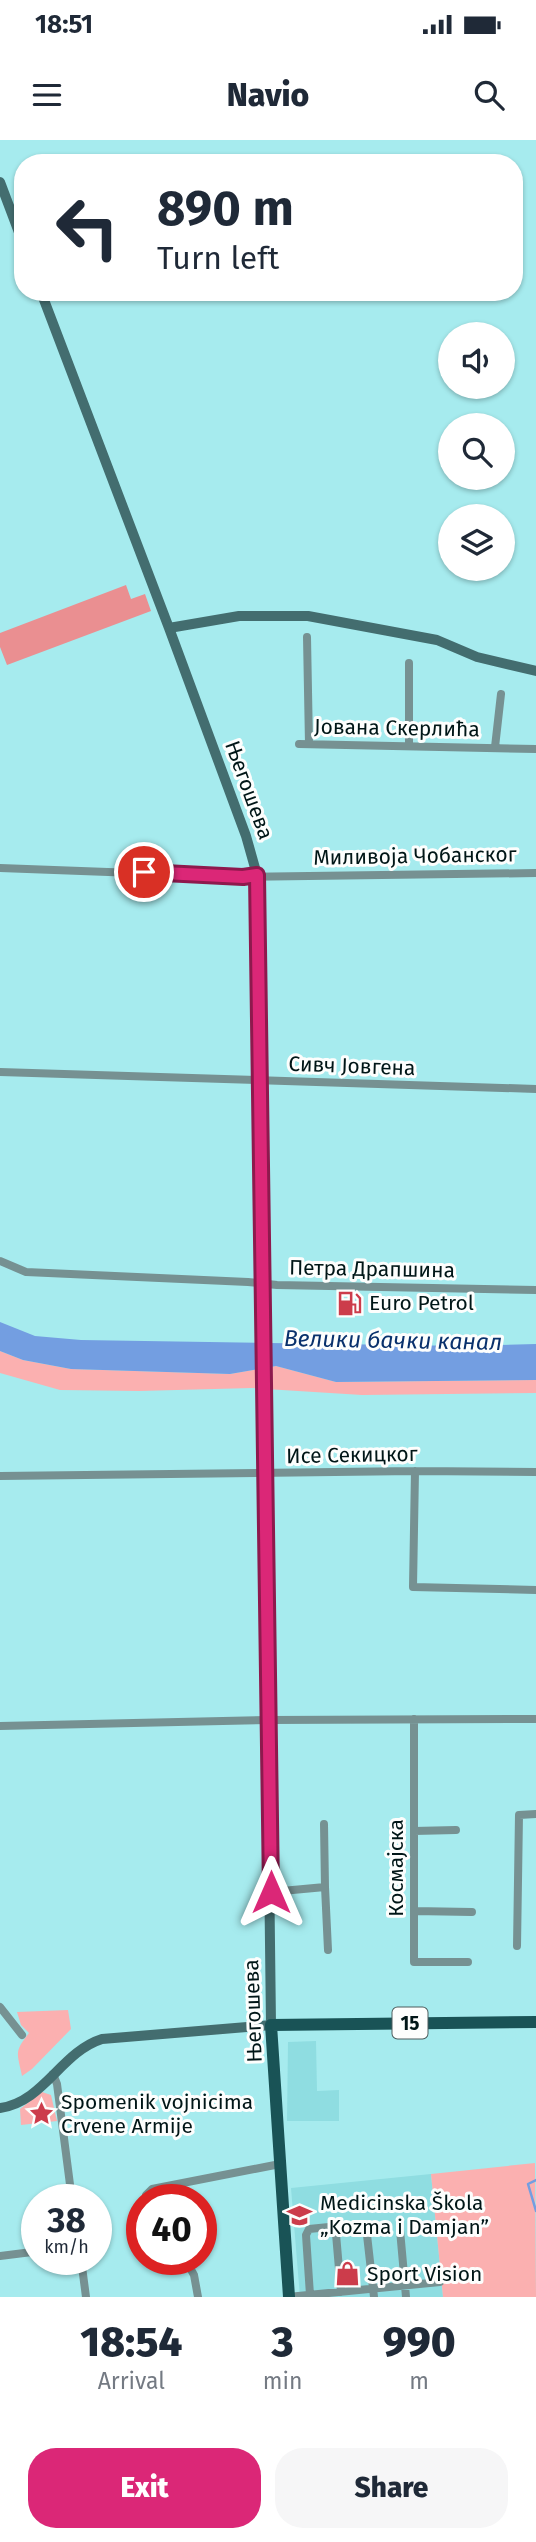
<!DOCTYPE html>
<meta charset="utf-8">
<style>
:root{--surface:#fff;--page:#f6f6f7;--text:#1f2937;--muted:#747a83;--accent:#db2777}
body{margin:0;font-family:"Fira Sans",sans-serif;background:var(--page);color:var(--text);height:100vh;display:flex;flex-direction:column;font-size:26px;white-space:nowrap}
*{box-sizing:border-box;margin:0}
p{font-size:23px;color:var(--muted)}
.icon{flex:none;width:38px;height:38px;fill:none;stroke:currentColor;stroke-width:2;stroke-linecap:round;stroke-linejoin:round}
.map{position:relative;height:2157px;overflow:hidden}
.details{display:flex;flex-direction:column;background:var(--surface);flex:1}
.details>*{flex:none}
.banner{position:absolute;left:14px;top:14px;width:509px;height:147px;border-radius:28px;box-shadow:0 2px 5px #0004;background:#fff;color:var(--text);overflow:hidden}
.fabs{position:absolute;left:438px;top:182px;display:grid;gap:14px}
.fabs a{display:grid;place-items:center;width:77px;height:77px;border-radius:50%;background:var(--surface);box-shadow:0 2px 5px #0004;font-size:35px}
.speed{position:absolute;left:21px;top:2044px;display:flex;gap:14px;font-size:35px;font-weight:700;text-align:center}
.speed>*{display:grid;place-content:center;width:91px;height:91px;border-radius:50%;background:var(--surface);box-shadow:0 2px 5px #0004;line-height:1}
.speed small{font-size:18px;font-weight:400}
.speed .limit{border:10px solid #d22;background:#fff;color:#111}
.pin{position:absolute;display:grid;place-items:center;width:60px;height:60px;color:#fff;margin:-30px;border:4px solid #fff;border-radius:50%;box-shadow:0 2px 7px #0007}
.me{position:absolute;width:77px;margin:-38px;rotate:0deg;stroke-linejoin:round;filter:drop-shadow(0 0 5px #0008)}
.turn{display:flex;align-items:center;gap:24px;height:147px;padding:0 28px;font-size:32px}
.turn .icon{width:91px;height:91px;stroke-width:2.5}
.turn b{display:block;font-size:49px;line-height:60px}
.eta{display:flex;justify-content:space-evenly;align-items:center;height:119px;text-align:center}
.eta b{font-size:42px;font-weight:800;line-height:49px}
.button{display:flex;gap:14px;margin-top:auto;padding:14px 28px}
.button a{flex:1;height:80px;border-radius:28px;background:var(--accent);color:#fff;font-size:28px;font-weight:800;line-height:80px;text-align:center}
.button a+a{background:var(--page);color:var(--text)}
.status{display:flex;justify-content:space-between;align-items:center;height:49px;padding:0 35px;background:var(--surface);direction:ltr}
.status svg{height:19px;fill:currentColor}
header{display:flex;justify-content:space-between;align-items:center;height:91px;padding:0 28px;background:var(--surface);font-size:32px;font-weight:800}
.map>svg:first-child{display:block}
.built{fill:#8fdde1}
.green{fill:#fbb0b0}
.forest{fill:#ea8f91}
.water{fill:#739ee1}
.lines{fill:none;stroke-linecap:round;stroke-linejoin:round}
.stream{stroke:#739ee1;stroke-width:2.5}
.street{stroke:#769192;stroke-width:8}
.secondary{stroke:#436d6f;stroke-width:10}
.primary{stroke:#195356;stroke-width:12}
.route-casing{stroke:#8e194d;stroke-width:18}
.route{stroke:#db2777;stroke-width:12}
.labels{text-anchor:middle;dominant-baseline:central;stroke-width:6;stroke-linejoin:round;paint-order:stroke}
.shield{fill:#fdfefd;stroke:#4c5c5c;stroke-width:2}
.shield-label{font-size:19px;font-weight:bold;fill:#001617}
.street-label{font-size:21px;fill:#001617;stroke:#fdfefd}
.poi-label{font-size:21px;fill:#001617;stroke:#fdfefd;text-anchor:start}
.water-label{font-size:23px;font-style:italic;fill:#09316c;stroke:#fdfefd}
</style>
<div class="status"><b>18:51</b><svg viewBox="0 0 49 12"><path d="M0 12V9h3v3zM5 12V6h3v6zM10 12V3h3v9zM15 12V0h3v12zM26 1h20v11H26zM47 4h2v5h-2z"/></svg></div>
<header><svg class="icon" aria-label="menu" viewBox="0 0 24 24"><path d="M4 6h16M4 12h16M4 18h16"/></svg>Navio<svg class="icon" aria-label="search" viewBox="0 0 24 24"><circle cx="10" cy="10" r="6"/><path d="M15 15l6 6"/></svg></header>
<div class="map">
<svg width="536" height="2157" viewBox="0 0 536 2157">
<rect width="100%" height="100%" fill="#a6ebee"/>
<!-- built -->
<path class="built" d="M316 1901 317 1951 339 1950V1981H287L288 1902Z
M431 2034 443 2157H300L291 2048Z"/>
<!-- green -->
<path class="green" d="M0 1211 23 1220 71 1229 230 1234 276 1226 336 1242 536 1240V1253L362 1255 252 1248 139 1251 60 1250 0 1233Z
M68 1870 71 1889 32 1929 22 1936C17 1912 14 1912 29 1893L21 1885 17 1872Z
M42 1952 51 1955 57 1981 21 1985 20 1969Z
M535 2023 536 2157H443L431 2034Z"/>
<!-- forest -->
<path class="forest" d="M126 445 131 459 145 454 151 471 7 525 0 507V493Z"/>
<!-- water -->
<path class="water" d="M0 1182 35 1196 81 1200 464 1206 536 1204V1240L336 1242 276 1226 230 1234 71 1229 23 1220 0 1211Z"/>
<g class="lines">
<!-- stream -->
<path class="stream" d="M536 2040 528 2044 536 2071"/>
<!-- street -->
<path class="street" d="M307 497 309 604
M409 523V606
M299 604 536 609
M495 607 501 554
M0 728 243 737 536 733
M0 932 536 949
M0 1121 26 1132 248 1142 277 1145 536 1150
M415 1331 413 1447 536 1450
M0 1336 415 1331 536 1332
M414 1579V1822H468
M0 1586 270 1580 536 1579
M414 1691 456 1690
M325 1747 328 1810
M271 1752 325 1747 324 1684
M414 1771 472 1772
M517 1806 519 1675 536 1674
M0 1867 22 1895
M53 1934 57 1944 72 2060
M146 2060V2055L152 2049 280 2024
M400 2090 406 2157
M367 2095 374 2157
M0 2116 32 2112
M81 2119 86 2157
M185 2119 194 2135 198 2157
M310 2155 306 2095 309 2089 329 2087 336 2094 341 2152
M288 2157 440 2142"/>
<!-- secondary -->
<path class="secondary" d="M0 42 23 103
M169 488 239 476H308L437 500 477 517 536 531
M0 1968C44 1962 61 1912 102 1899L271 1885C269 1502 260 1119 257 735L246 696 169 488 41 152"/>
<!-- primary -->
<path class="primary" d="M289 2157 271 1885 536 1882"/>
</g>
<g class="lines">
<defs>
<path id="route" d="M144 732 243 737 257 735 271 1752"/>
</defs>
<!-- route casing -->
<use href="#route" class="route-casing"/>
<!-- route -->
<use href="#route" class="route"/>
</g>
<!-- icons -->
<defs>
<symbol id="fuel-bare" viewBox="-9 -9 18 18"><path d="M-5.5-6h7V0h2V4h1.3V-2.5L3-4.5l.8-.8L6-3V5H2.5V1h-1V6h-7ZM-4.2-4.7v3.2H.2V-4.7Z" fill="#cc3c4b" stroke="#fdfefd" stroke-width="2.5" paint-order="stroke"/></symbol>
<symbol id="sight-bare" viewBox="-9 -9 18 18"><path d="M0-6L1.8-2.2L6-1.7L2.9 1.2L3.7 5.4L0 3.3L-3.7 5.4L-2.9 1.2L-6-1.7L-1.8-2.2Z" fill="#cc3c4b" stroke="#fdfefd" stroke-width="2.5" paint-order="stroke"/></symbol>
<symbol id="school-bare" viewBox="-9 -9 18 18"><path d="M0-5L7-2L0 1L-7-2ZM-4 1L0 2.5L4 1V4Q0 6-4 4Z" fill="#cc3c4b" stroke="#fdfefd" stroke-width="2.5" paint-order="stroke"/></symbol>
<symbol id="shop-bare" viewBox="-9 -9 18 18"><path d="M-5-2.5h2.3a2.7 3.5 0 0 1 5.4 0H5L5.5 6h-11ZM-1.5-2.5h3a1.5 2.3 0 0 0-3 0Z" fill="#cc3c4b" stroke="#fdfefd" stroke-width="2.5" paint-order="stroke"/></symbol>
</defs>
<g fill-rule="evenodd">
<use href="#fuel-bare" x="332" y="1146" width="35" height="35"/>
<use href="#sight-bare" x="24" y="1956" width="35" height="35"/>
<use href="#school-bare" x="282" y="2058" width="35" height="35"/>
<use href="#shop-bare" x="330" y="2116" width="35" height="35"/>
</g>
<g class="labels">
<!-- shield labels -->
<rect class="shield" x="392.5" y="1867.5" width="35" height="31" rx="5"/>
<g class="shield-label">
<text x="410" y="1883">15</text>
</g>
<!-- street labels -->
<g class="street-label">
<text transform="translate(397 588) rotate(1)">Јована Скерлића</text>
<text transform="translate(249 650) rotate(70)">Његошева</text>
<text transform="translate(415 716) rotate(-1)">Миливоја Чобанског</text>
<text transform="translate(352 926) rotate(2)">Сивч Јовгена</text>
<text transform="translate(372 1129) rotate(1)">Петра Драпшина</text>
<text transform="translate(352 1315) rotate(-1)">Исе Секицког</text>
<text transform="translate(396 1728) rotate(-90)">Космајска</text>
<text transform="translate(253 1871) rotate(-92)">Његошева</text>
</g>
<!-- poi labels -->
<g class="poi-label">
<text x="369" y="1163">Euro Petrol</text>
<text x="61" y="1962">Spomenik vojnicima<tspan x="61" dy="24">Crvene Armije</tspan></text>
<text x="320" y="2063">Medicinska Škola<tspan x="320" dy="24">„Kozma i Damjan”</tspan></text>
<text x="367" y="2134">Sport Vision</text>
</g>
<!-- water labels -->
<g class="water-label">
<text transform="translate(393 1200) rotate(1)">Велики бачки канал</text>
</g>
</g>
</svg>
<div class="fabs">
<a><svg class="icon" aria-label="sound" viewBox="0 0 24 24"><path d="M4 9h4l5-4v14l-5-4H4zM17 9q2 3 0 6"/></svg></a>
<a><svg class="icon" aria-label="search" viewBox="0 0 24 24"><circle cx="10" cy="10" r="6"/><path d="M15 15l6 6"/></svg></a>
<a><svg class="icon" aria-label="layers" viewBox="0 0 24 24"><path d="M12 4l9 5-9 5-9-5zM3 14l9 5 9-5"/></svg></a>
</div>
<div class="speed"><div>38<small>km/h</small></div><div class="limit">40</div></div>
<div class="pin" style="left:144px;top:732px;background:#d93025"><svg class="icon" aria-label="arrive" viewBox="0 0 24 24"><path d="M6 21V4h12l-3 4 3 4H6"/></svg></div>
<svg class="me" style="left:271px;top:1752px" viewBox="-20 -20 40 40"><path d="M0-17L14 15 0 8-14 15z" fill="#db2777" stroke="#fff" stroke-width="4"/></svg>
<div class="banner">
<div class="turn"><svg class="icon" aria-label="left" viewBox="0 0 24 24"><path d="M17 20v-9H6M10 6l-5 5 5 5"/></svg><div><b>890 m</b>Turn left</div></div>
</div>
</div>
<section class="details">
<div class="eta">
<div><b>18:54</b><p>Arrival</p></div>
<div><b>3</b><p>min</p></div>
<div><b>990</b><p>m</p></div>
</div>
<div class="button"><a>Exit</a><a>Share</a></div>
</section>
